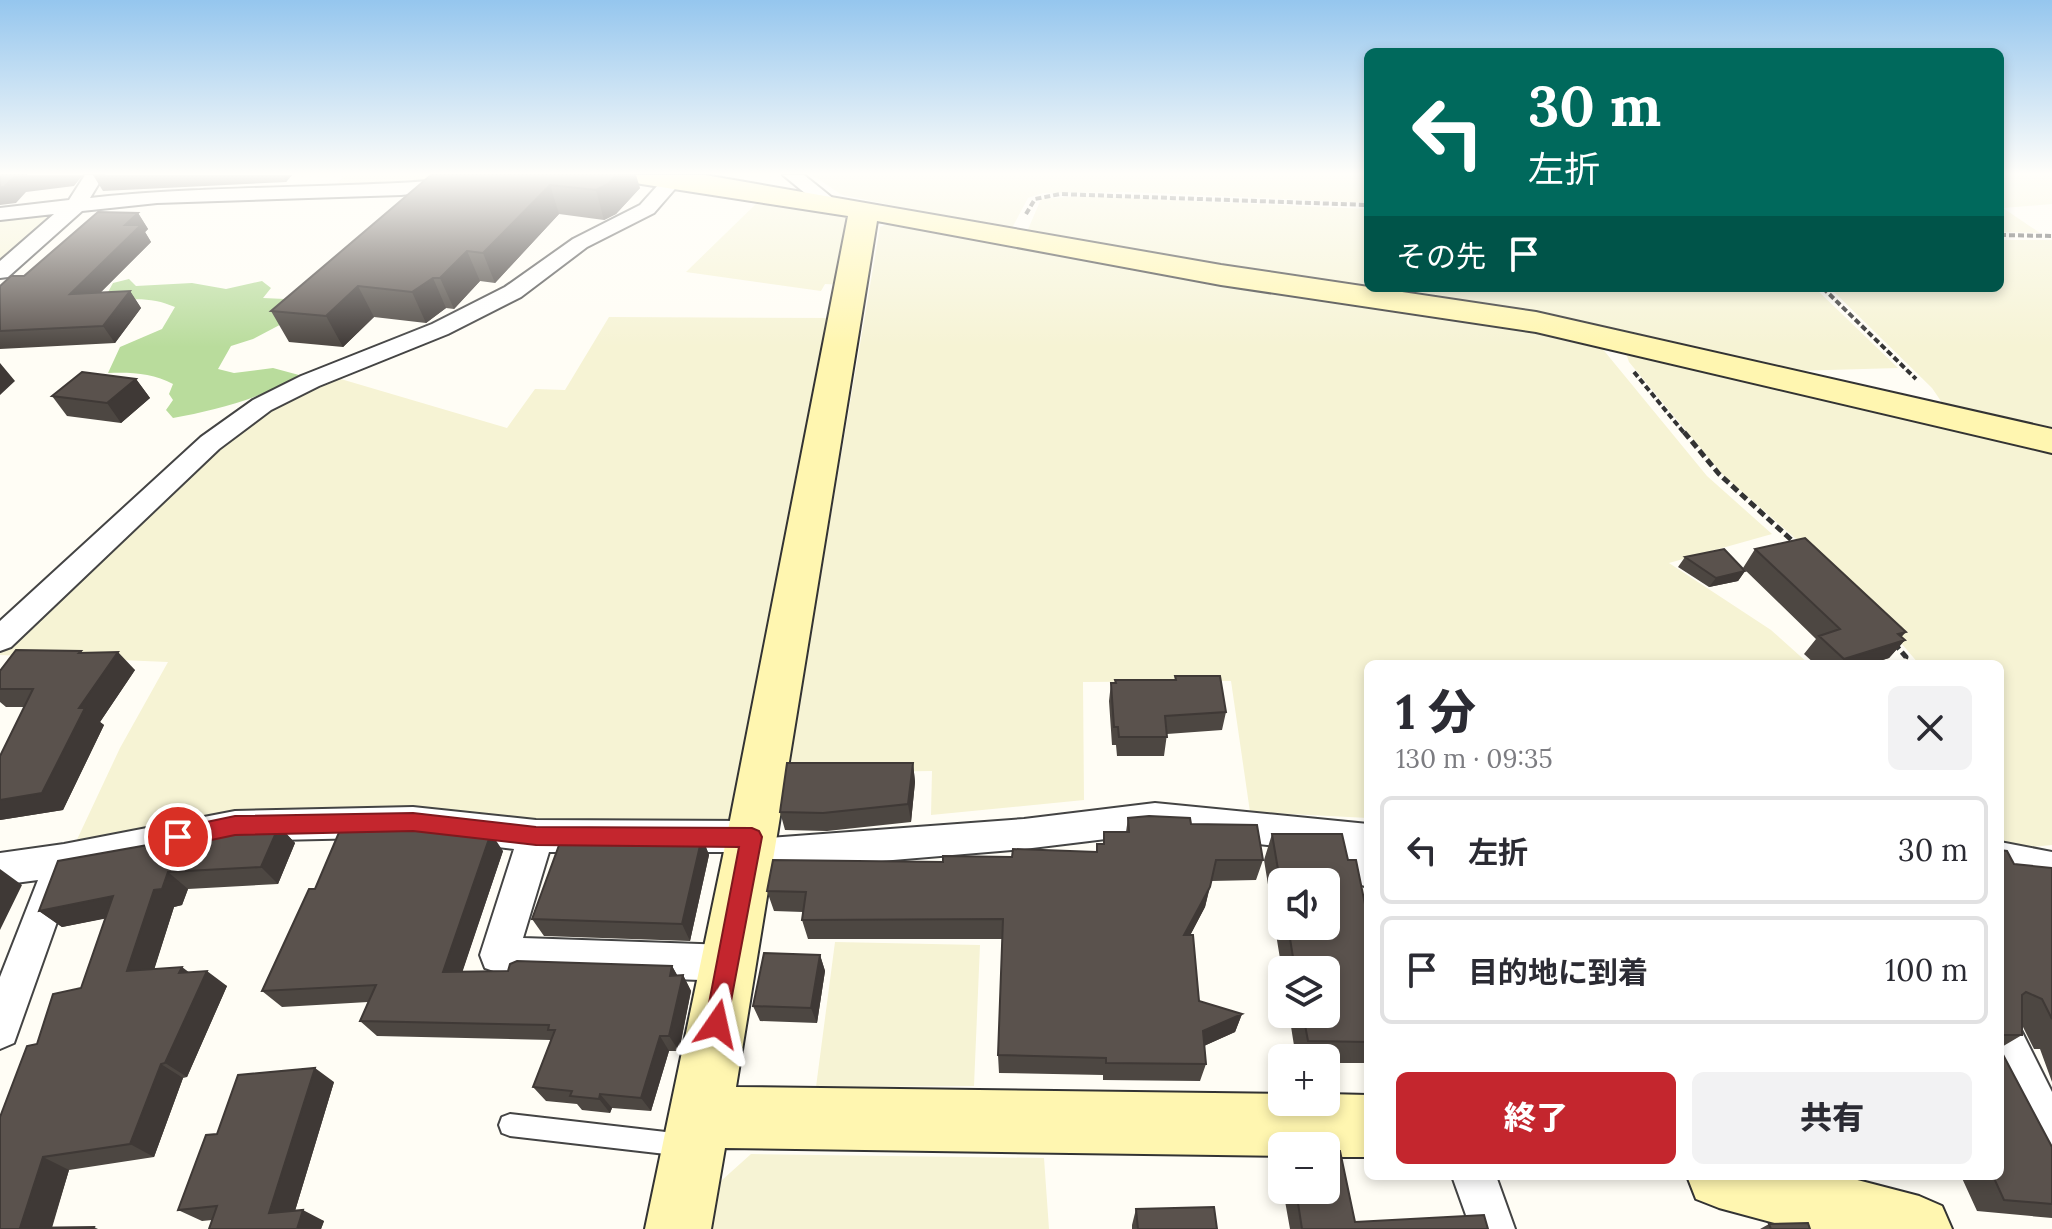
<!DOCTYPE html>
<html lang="ja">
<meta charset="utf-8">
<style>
:root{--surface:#fff;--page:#f2f2f3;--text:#2b2b33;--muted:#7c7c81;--line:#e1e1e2;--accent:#c4262e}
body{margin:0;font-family:Lora,"Noto Sans JP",serif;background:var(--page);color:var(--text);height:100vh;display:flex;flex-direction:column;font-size:30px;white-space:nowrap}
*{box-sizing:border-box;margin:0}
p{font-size:26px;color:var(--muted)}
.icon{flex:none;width:44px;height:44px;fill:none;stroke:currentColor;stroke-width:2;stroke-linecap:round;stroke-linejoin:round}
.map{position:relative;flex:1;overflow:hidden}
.side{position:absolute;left:1364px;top:660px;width:640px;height:520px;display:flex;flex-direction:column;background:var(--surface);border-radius:12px;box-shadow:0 4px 12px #0003}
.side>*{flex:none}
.top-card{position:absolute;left:1364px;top:48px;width:640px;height:244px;border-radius:12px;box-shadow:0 4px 12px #0003;background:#00695c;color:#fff;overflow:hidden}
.buttons{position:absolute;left:1268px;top:868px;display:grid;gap:16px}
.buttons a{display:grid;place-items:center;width:72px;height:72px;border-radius:12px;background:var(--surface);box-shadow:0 4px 12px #0003;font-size:40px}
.pin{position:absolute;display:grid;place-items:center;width:68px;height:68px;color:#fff;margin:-34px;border:4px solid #fff;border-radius:50%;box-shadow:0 2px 8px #0007}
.me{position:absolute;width:88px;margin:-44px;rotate:11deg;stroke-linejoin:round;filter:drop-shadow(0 0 6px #0008)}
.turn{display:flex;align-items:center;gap:28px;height:168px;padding:0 32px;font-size:36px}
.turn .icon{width:104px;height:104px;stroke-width:2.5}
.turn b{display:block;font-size:56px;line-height:68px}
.then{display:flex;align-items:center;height:76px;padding:0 32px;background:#0003;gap:16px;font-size:30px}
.round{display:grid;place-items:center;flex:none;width:84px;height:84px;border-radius:12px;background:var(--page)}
.headline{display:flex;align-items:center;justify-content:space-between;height:136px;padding:0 32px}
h1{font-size:48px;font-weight:800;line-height:60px}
.primary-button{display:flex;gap:16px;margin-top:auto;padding:16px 32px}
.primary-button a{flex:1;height:92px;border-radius:12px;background:var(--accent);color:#fff;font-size:32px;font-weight:800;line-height:92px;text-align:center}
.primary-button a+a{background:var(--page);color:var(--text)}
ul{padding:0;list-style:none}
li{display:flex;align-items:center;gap:24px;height:108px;margin:0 16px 12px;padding:0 16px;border:4px solid var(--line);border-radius:12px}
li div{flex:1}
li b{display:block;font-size:30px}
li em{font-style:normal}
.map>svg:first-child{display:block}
.farmland{fill:#f6f3d4}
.forest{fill:#b9dc9c}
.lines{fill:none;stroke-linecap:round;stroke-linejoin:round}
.lane-casing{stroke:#444;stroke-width:4}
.street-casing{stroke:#444;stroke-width:4}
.secondary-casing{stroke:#333;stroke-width:4}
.path-far1{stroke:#333;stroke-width:4;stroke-dasharray:6 3;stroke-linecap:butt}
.path{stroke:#333;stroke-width:5;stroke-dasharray:8 4;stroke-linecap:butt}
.lane{fill:#fff;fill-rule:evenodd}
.street{fill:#fff;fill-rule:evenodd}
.secondary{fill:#fff6b0;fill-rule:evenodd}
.wall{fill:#4d4742;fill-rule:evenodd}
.shaded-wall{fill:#3f3936}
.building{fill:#5a524d;stroke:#3f3936;stroke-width:2}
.route{fill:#c4262e;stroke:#7f191e;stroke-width:2}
</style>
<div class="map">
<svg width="2052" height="1229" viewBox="0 0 2052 1229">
<rect width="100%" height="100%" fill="#fffdf5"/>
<!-- farmland -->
<path class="farmland" d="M344 175H502L399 186 335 188Z
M812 175H1368V203L1130 192 1043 193 1028 198 1011 230 842 195Z
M2000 175H2052V204L2003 208 2040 233 2000 232Z
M1081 196 1368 209V287L1160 257 1026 234 1041 199Z
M760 200 849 215 844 285 825 284 821 291 686 272Z
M48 214 54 216 0 266V218Z
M888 224 1536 329 1601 347 1707 476 1772 534 1669 563 1771 630 1809 664H1368V818L1250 812 1231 681 1083 682 1084 800 931 815 932 771 787 773 880 227Z
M2000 240H2052V433L1947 410 1932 388 1830 288H2000Z
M1374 288H1815L1898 368 1794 371 1549 315Z
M609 317 836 318 734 823 599 824 504 817 74 846 120 748 168 662 0 655V647L179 477 280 401 334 377 507 428 535 389 565 390Z
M1625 350 2052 451V845L2023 848 2000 842V664H1919L1859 594 1723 475 1629 362Z
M835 942 980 945 974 1086 816 1087Z
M751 1154 1044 1158 1049 1229H712L721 1181Z"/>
<!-- forest -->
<path class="forest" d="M129 279 136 286 192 283 226 289 262 281 271 288 263 298 285 299 291 319 253 339 231 346 218 369 234 373 273 368 299 375C261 399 216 410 173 418L166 410 173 400 169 394 173 384C153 373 130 372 108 373L120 347 162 329 175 307C153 297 131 298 107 302V294L113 283Z"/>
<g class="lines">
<defs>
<path id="lane" d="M510 1114 683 1134 691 1137 694 1145 691 1153 683 1156 510 1136 502 1133 499 1125 502 1117Z"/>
<path id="street" d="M85 175H104L90 198C193 187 295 188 398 183 447 181 496 171 545 175L535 181 401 195 157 203 82 211 8 277 0 278V261L54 214 0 220V208L69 200Z
M667 175H687L654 213 587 247 521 297 448 334 319 386 271 410 219 449 11 647 0 651V621L201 437 253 400 301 376 432 324 505 287 573 239 640 205Z
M783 175H804L840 204 837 208H823Z
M1155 803 1368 824V887L1355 883 1344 853 1155 833 1024 849 749 872 736 867 731 856 733 852H549L523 938 729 945 743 950 748 963 743 976 729 981 499 973 485 968 480 955 514 849 413 837 235 841 74 874 14 1043 0 1049V977L38 880 0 885V853L64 844 235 811 413 807 536 820 752 821 765 826 769 838 1024 819Z
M2000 842 2052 852V884L2000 874Z
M2000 1010 2014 1016 2052 1092V1158L2037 1152 2000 1074Z
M1452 1176H1496L1515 1229H1471Z"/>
<path id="secondary" d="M618 175H705L1221 265 1536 312 2052 429V453L1536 332 1221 285 877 221 736 1087 1282 1094V1102H1326V1094L1368 1095V1157H1326V1146H1282V1156L725 1148 711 1229H645L723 856 848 216 622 181Z
M1687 1176H1842L1919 1196 1942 1206 1952 1229H1797L1719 1208 1696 1199Z"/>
</defs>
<!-- lane casing -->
<use href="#lane" class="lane-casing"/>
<!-- street casing -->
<use href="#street" class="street-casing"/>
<!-- secondary casing -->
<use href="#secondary" class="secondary-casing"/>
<!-- path-far1 -->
<path class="path-far1" d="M1026 214 1035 199 1060 194 1368 205
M2000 235 2052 236
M1823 288 1916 379
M1634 372 1685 434"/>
<!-- path -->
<path class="path" d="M1684 432 1719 474 1797 545
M1894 643 1906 657 1903 664"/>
<!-- lane -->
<use href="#lane" class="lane"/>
<!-- street -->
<use href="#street" class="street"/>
<!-- secondary -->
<use href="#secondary" class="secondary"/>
</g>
<!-- wall -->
<path class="wall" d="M93 175H292L286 182 103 191Z
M498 175 640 188 616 214 604 220 559 214 495 283 480 281 454 309 446 308 426 323 374 317 343 347 289 342 271 311Z
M138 213 148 229 145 232 151 242 100 293 130 291 141 308 115 343 0 349V286L24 276Z
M136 379 150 398 121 423 67 416 52 396Z
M1755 549 1901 637 1905 640 1889 658 1870 664H1815L1804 654 1816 639 1743 568Z
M1685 557 1745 571 1738 581 1709 587 1678 567Z
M81 651 83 653 135 670 100 722 104 725 63 810 0 820V756L24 707H6L0 702V671Z
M1175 676 1226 712 1222 730 1167 734 1164 756H1117L1116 745H1112L1109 701 1111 683 1175 680Z
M913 763 915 782 911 822 827 831 785 830 780 812Z
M1128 818 1191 824 1263 860 1256 880 1211 881 1205 907 1190 935 1199 1001 1242 1014 1235 1032 1204 1046 1206 1064 1200 1081 1103 1080V1075L999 1073 998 1055 1002 939H808L802 920 803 912 774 911 767 891 943 862 1096 852 1097 844H1103L1104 832H1126Z
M279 826 295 843 278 884 188 889 182 905 174 907 154 969 188 972 227 986 187 1077 183 1078 154 1157 69 1170 52 1228 94 1227 98 1229H0L37 1044 81 988 106 918 62 927 39 911Z
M412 827 503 851 462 972 672 966 677 975H683L691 991 679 1051H669L651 1111 612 1108 610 1113 582 1110 577 1104 546 1101 533 1087 551 1040 377 1036 360 1021 368 1002 282 1007 262 991Z
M1272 834 1348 860 1368 919V1063H1326V1058H1296L1289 1014H1326V970H1282V971L1264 860ZM1282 882 1326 926H1282Z
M702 837 709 855 690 941 544 936 532 919Z
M2000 850 2014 864 2052 868V1082L2040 1049H2034L2022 1025V1035L2000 1048Z
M820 955 825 971 817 1023 760 1021 753 1006Z
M334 1082 295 1211 324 1221 321 1229H209L212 1220 202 1221 178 1210 217 1134Z
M2052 1147V1218L1977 1211 1961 1176H2000Z
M1282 1165V1184L1280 1169Z
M1283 1190H1326L1355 1222 1488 1229H1290Z
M1136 1209 1217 1229H1132V1225Z
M1769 1224 1810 1229H1760Z"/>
<!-- shaded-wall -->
<path class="shaded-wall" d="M27 175H83L74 186 26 192 16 203 0 205V187L15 176Z
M283 175H292L286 182Z
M617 175H636L640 188 616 214 604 220 596 190Z
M550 185 559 214 495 283 483 253Z
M138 213 148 229 145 232 151 242 82 311 70 294 125 225Z
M467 251 480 281 454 309 440 278Z
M433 278 446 308 426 323 412 292Z
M358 286 374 317 343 347 326 316Z
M130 291 141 308 115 343 103 326Z
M0 363 15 381 0 395Z
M136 379 150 398 121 423 107 403Z
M1745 571 1738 581 1709 587 1716 578Z
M1906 632 1896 643 1905 640 1889 658 1870 664H1839L1844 659 1898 634Z
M118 652 135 670 100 722 104 725 63 810 0 820V800L79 708Z
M913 763 915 782 911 822 908 804Z
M279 826 295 843 278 884 261 867Z
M491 833 503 851 457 988 443 972Z
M702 837 709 855 690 941 682 924Z
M0 869 22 885 0 930Z
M168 872 188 889 182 905 174 907 149 986 127 971 154 890Z
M1210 887 1205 907 1180 955 1184 935Z
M113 896 134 913 62 927 39 911Z
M820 955 825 971 817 1023 811 1008Z
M672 966 681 982 670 976Z
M182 967 202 982 207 971 227 986 187 1077 165 1063 179 973Z
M683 975 691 991 679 1051 669 1036Z
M1242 1014 1235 1032 1197 1049 1203 1031Z
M660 1036 669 1051 651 1111 641 1098Z
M161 1064 183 1078 154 1157 130 1144Z
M315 1068 334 1082 291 1224 269 1213Z
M600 1094 612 1108 610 1113 599 1099Z
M43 1157 69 1170 51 1229 20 1228Z
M303 1210 324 1221 321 1229H297Z"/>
<!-- building -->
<path class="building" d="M0 175H27L15 176 4 187H0Z
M431 175H617L608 184 596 190 550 185 483 253 467 251 440 278H433L412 292 358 286 326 316 271 311Z
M98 212 138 213 125 225H141L70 294 130 291 103 326 0 331V286L11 276H24Z
M82 372 136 379 107 403 52 396Z
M1805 538 1906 632 1898 634 1905 640 1844 659 1819 636 1840 629 1755 549Z
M1724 549 1745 571 1716 578 1685 557Z
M16 650 81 651 79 653 118 652 79 708H85L42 793 0 800V756L33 689H0V671Z
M1175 676H1220L1226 712 1165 716 1167 737H1119L1118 727H1114L1111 683H1116L1115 680H1176Z
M787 763H913L908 804 823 813 780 812Z
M1149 816 1190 818 1191 824 1257 825 1263 860H1216L1210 887 1184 935H1193L1199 1001 1242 1014 1203 1031 1206 1064 1106 1063V1058L998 1055 1003 919 802 920 806 892 767 891 773 860 943 862V856L1012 857 1013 849 1097 852V844H1104V832H1129L1128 818Z
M399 822 409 823 408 827 491 833 443 972 508 971 510 964 517 961 672 966 670 976 683 975 669 1036H660L641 1098 600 1094 599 1099 570 1096 572 1091 533 1087 555 1030H548L549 1025 360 1021 376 985 262 991 309 889H315L343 823Z
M279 826 261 867 168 872 162 889 154 890 127 971 182 967 179 973 207 971 165 1063 161 1064 130 1144 43 1157 20 1228 94 1227 93 1229H0V1117L27 1046 37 1044 53 994 81 988 113 896 39 911 58 861 215 833 216 830Z
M1272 834H1342L1348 860H1356L1368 919V1042L1308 1041 1303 1014H1326V970H1295L1288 926H1326V882H1282V893Z
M562 837H702L682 924 532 919Z
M2000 850 2007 851 2014 864 2052 868V1019L2042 999 2026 992 2022 995V1035H2000Z
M764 953 820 955 811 1008 753 1006Z
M2000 1049 2052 1147V1204L2004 1200 1993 1176H2000Z
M315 1068 269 1213 303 1210 297 1229H209L217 1206 178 1210 206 1135 217 1134 238 1075Z
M1326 1151H1340L1355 1222 1484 1215 1488 1229H1302L1296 1190H1326Z
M1214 1207 1217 1229H1138L1136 1209Z
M1808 1223 1810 1229H1771L1769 1224Z"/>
<!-- sky -->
<linearGradient id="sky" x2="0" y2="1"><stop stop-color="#95c6ee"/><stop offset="0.5" stop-color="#fffefa"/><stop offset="1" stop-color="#fffefa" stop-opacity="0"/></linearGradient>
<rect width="2052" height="347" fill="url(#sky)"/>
<!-- route -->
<path class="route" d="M413 813 536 827 752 828 759 831 762 837 725 1033 717 1036 708 1033 705 1024 739 847 536 845 413 831 235 835 178 847 171 844 167 837 171 831 178 828 235 816Z"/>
</svg>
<div class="buttons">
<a><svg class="icon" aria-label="sound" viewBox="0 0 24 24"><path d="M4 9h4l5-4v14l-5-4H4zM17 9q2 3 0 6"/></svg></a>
<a><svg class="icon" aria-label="layers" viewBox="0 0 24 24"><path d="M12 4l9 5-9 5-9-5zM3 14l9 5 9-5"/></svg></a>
<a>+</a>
<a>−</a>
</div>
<div class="pin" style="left:178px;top:837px;background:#d93025"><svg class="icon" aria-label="arrive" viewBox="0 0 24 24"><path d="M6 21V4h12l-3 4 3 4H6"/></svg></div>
<svg class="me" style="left:717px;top:1024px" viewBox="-20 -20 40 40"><path d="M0-17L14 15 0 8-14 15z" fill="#c4262e" stroke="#fff" stroke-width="4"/></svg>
<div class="top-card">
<div class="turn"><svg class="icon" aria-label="left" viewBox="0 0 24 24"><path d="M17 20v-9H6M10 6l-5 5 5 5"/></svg><div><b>30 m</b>左折</div></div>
<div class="then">その先<svg class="icon" aria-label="arrive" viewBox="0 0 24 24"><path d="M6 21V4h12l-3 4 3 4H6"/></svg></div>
</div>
<section class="side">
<div class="headline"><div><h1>1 分</h1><p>130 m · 09:35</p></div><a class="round"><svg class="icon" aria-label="close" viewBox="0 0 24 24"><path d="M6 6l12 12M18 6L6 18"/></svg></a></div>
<ul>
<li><svg class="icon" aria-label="left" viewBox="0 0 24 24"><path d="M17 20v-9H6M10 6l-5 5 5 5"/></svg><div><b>左折</b></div><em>30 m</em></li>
<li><svg class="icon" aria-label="arrive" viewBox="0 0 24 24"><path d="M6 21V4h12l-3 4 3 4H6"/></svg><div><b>目的地に到着</b></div><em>100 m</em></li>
</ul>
<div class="primary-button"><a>終了</a><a>共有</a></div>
</section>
</div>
